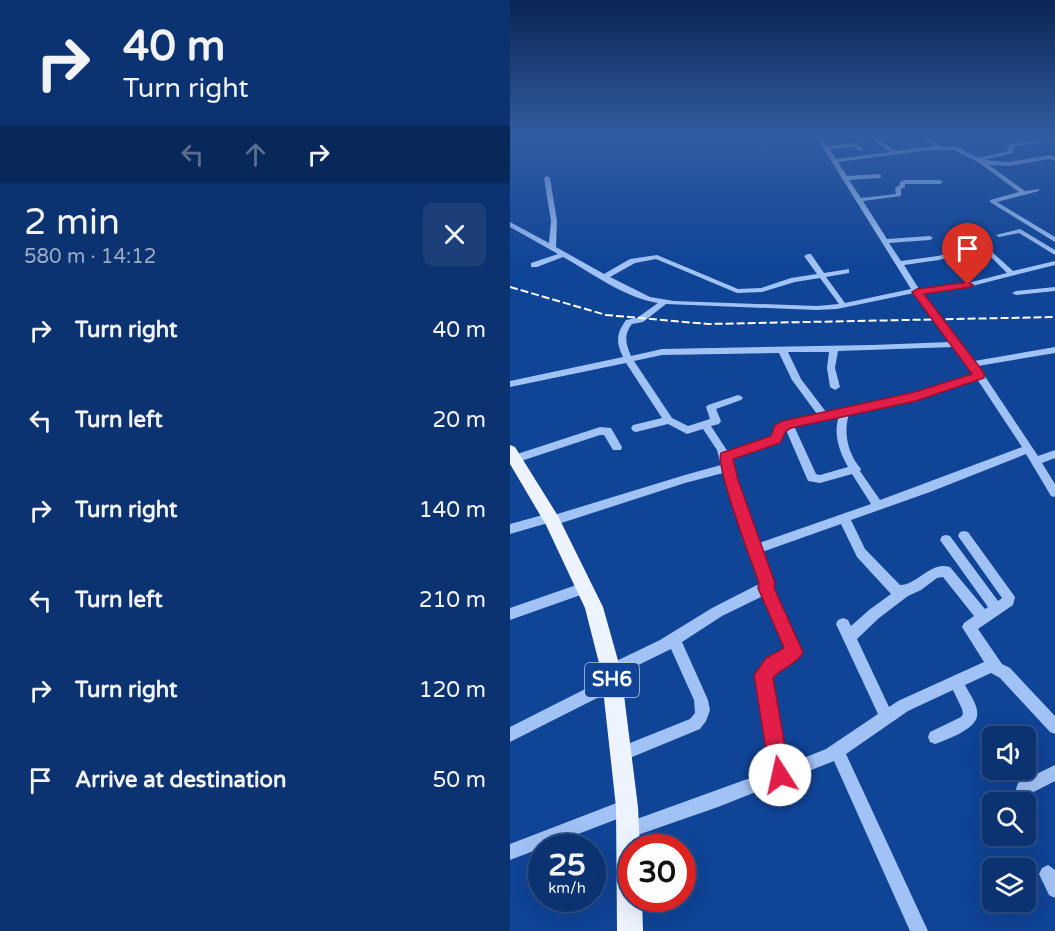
<!DOCTYPE html>
<meta charset="utf-8">
<style>
:root{--surface:#0c3371;--page:#1a3f79;--text:#f1f3f6;--muted:#9aaac3;--line:#2c4e84}
body{margin:0;font-family:"Varela Round",sans-serif;background:var(--page);color:var(--text);height:100vh;display:flex;flex-direction:column;font-size:22px;white-space:nowrap}
*{box-sizing:border-box;margin:0}
p{font-size:20px;color:var(--muted)}
.icon{flex:none;width:33px;height:33px;fill:none;stroke:currentColor;stroke-width:2;stroke-linecap:round;stroke-linejoin:round}
.map{position:relative;flex:1;overflow:hidden}
.details{display:flex;flex-direction:column;background:var(--surface);width:510px}
.details>*{flex:none}
.top-card{background:#0c3371;color:var(--text);overflow:hidden}
.fabs{position:absolute;left:472px;top:726px;display:grid;gap:12px}
.fabs a{display:grid;place-items:center;width:54px;height:54px;border-radius:9px;background:var(--surface);box-shadow:0 6px 24px #0002,0 0 0 2px var(--line);font-size:30px}
.speed{position:absolute;left:18px;top:834px;display:flex;gap:12px;font-size:30px;font-weight:700;text-align:center}
.speed>*{display:grid;place-content:center;width:78px;height:78px;border-radius:50%;background:var(--surface);box-shadow:0 6px 24px #0002,0 0 0 2px var(--line);line-height:1}
.speed small{font-size:15px;font-weight:400}
.speed .limit{border:9px solid #d22;background:#fff;color:#111}
.pin{position:absolute;display:grid;place-items:center;width:51px;height:51px;color:#fff;margin:-62px -26px;border-radius:50% 50% 50% 0;rotate:-45deg;box-shadow:0 0 6px #0007}
.pin .icon{rotate:45deg}
.me{position:absolute;width:66px;margin:-33px;rotate:350deg;stroke-linejoin:round;filter:drop-shadow(0 0 4px #0008)}
.turn{display:flex;align-items:center;gap:21px;height:126px;padding:0 24px;font-size:27px}
.turn .icon{width:78px;height:78px;stroke-width:2.5}
.turn b{display:block;font-size:42px;line-height:51px}
.lanes{display:flex;align-items:center;height:57px;padding:0 24px;background:#0003;justify-content:center;gap:30px;direction:ltr}
.lanes .off{opacity:.35}
.round{display:grid;place-items:center;flex:none;width:63px;height:63px;border-radius:9px;background:var(--page)}
.head{display:flex;align-items:center;justify-content:space-between;height:102px;padding:0 24px}
h1{font-size:36px;font-weight:600;line-height:45px}
ul{padding:0;list-style:none}
li{display:flex;align-items:center;gap:18px;height:90px;padding:0 24px}
li div{flex:1}
li b{display:block;font-size:22px}
li em{font-style:normal}
main{display:flex;flex:1;min-height:0}
.map>svg:first-child{display:block}
.lines{fill:none;stroke-linecap:round;stroke-linejoin:round}
.minor{fill:#a1c2f4;fill-rule:evenodd}
.major{fill:#edf3ff;fill-rule:evenodd}
.rail{stroke:#fff;stroke-width:2;stroke-dasharray:8 3;stroke-linecap:butt}
.route{fill:#e11d48;stroke:#92132f;stroke-width:1.5}
.labels{text-anchor:middle;dominant-baseline:central;stroke-width:4.5;stroke-linejoin:round;paint-order:stroke}
.shield{fill:#104497;stroke:#b7c7e0;stroke-width:1.5}
.shield-label{font-size:20px;font-weight:bold;fill:#fff}
</style>
<main>
<section class="details">
<div class="top-card">
<div class="turn"><svg class="icon" aria-label="right" viewBox="0 0 24 24"><path d="M7 20v-9h11M14 6l5 5-5 5"/></svg><div><b>40 m</b>Turn right</div></div>
<div class="lanes"><svg class="icon off" aria-label="left" viewBox="0 0 24 24"><path d="M17 20v-9H6M10 6l-5 5 5 5"/></svg><svg class="icon off" aria-label="ahead" viewBox="0 0 24 24"><path d="M12 20V5M6 11l6-6 6 6"/></svg><svg class="icon" aria-label="right" viewBox="0 0 24 24"><path d="M7 20v-9h11M14 6l5 5-5 5"/></svg></div>
</div>
<div class="head"><div><h1>2 min</h1><p>580 m · 14:12</p></div><a class="round"><svg class="icon" aria-label="close" viewBox="0 0 24 24"><path d="M6 6l12 12M18 6L6 18"/></svg></a></div>
<ul>
<li><svg class="icon" aria-label="right" viewBox="0 0 24 24"><path d="M7 20v-9h11M14 6l5 5-5 5"/></svg><div><b>Turn right</b></div><em>40 m</em></li>
<li><svg class="icon" aria-label="left" viewBox="0 0 24 24"><path d="M17 20v-9H6M10 6l-5 5 5 5"/></svg><div><b>Turn left</b></div><em>20 m</em></li>
<li><svg class="icon" aria-label="right" viewBox="0 0 24 24"><path d="M7 20v-9h11M14 6l5 5-5 5"/></svg><div><b>Turn right</b></div><em>140 m</em></li>
<li><svg class="icon" aria-label="left" viewBox="0 0 24 24"><path d="M17 20v-9H6M10 6l-5 5 5 5"/></svg><div><b>Turn left</b></div><em>210 m</em></li>
<li><svg class="icon" aria-label="right" viewBox="0 0 24 24"><path d="M7 20v-9h11M14 6l5 5-5 5"/></svg><div><b>Turn right</b></div><em>120 m</em></li>
<li><svg class="icon" aria-label="arrive" viewBox="0 0 24 24"><path d="M6 21V4h12l-3 4 3 4H6"/></svg><div><b>Arrive at destination</b></div><em>50 m</em></li>
</ul>
</section>
<div class="map">
<svg width="545" height="931" viewBox="0 0 545 931">
<rect width="100%" height="100%" fill="#104497"/>
<g class="lines">
<!-- minor -->
<path class="minor" d="M305 135H311L318 146 345 143 354 150 349 151 344 147 320 149 326 159 380 152 355 135H361L386 151 424 146 410 135H416L430 146 447 147 468 158 499 151 497 149 500 144 528 140 530 143 504 146V153L473 160 499 162 540 155 545 157V161L539 159 499 166 479 165 515 191 529 189V191L487 202 545 237V242L480 202V200L509 192 468 162 444 150H420L328 162 337 176 369 174 372 176 369 178 339 180 351 198 386 194 385 188 390 185V182L394 180H430L433 182 430 184H395V187L391 189V196L353 201 377 239 420 236 423 238 420 240 379 243 391 261 428 256 450 250 454 252 429 260 394 265 409 289 458 283 497 273 477 253 446 231 445 230 448 228 481 251 503 271 545 261V265L458 287 412 294 464 361 545 347V353L468 366 528 456 545 450V458L532 463 545 484V497L541 496 516 454 420 492 341 520 355 549 390 585C408 585 420 561 440 567L475 609 478 607 430 540 432 536 436 535 440 536 488 601 492 598 448 536 450 532 454 531 458 532 505 597 503 605 468 629 492 664 500 668 545 716V734L540 732 490 678 481 673 455 685C459 693 469 706 467 716 466 729 436 740 425 744L420 742 418 737 420 732 451 717 453 714 452 709 443 690 398 711 336 754 418 931H400L324 761 208 807 119 838 113 836 111 830 113 824 262 770 246 675 257 660 277 649 253 596 212 616 172 642 198 700 200 710 196 721 190 729 110 762 105 759 102 754 105 749 180 719 185 713 184 700 161 649 104 677 107 678 109 683 107 688 0 742V727L99 677 96 676 94 671 96 666 150 640 202 608 251 583 213 473 175 483 42 526 38 523 0 534V524L40 513 44 515 175 475 211 465 207 450 193 429 177 434 158 424 126 432 123 431 121 428 123 425 152 418 116 363 0 387V381L113 357C106 342 106 334 116 320L127 318 148 303C115 298 82 273 53 257L27 267H21V263L48 254 0 227V222L39 243 41 221 34 178 37 176 40 178 47 221 46 247 94 274 120 259 147 255 228 289 251 288 281 278 307 274 294 256 298 254H301L314 273 339 269V273L316 277 335 303 401 289ZM146 259 227 293 252 292 285 282 310 278 329 304 307 306 164 301 140 297 100 277 125 263ZM404 293 440 342 362 345 152 349 121 356C116 344 113 335 122 324L133 322 156 304 307 310 327 309ZM444 347 464 374 405 393 316 412 291 379 278 352H319L317 368 320 387 325 390 330 387 325 368 328 351ZM269 353 282 380 307 414 275 421 266 426 261 436 218 452 201 426 209 424 211 421 206 409 231 400 233 398 231 396 228 395 198 405 196 407 200 419 178 426 162 418 124 361 152 355ZM467 379 512 447 370 500 350 471 351 469C338 454 333 433 339 414L406 399ZM329 416C323 434 329 451 338 467L310 475 306 474 284 426ZM276 430 298 481 310 483 342 474 361 504 249 543 221 459 269 442ZM331 524 347 557 381 594 359 610 341 626 338 620 333 618 328 620 326 624 368 714 316 749 276 765 260 677C269 668 288 661 292 652L262 588 263 583 252 552ZM433 577 464 616 454 623 452 627 474 662 388 701 379 707 347 639 369 618 398 596 411 590 427 578Z
M341 135H347L356 141 351 142Z
M451 135H458L462 138 457 139Z
M490 135H505L486 139 483 137Z
M510 229 545 250V255L509 233 489 237 486 235Z
M545 287V291L506 295 502 293 506 291Z
M90 427 101 428 112 447 111 450H103L94 435H90L5 463 0 459 1 456Z
M75 582 79 584 81 588 79 592 0 620V608Z
M545 765V781L514 797 508 795 506 789 508 783Z
M117 799 123 801 125 807 123 813 0 860V844Z
M538 865 545 870V898L539 895 529 874 532 868Z"/>
<!-- major -->
<path class="major" d="M0 445 5 447 48 516 93 607 111 671 128 807 130 848H122V898H132L133 931H107L106 807 91 671 75 608 36 525 0 464Z"/>
<!-- rail -->
<path class="rail" d="M0 287 96 315 198 324 545 317"/>
</g>
<!-- sky -->
<linearGradient id="sky" x2="0" y2="1"><stop stop-color="#092553"/><stop offset="0.51" stop-color="#315ca1"/><stop offset="1" stop-color="#315ca1" stop-opacity="0"/></linearGradient>
<rect width="545" height="265" fill="url(#sky)"/>
<!-- route -->
<path class="route" d="M458 282 463 285 461 287 414 294 474 373V378L406 401 281 428 276 431 270 443 223 459 228 480 265 583 264 588 293 652C288 664 271 668 263 678L280 775 277 782 270 785 263 782 260 775 244 675 256 658 274 648 248 588 249 583C242 563 205 467 211 453L261 436 265 425 273 421 405 392 462 374 402 292 407 289Z"/>
<g class="labels">
<!-- shield labels -->
<rect class="shield" x="75" y="663" width="54" height="34" rx="4.5"/>
<g class="shield-label">
<text x="102" y="680">SH6</text>
</g>
</g>
</svg>
<div class="fabs">
<a><svg class="icon" aria-label="sound" viewBox="0 0 24 24"><path d="M4 9h4l5-4v14l-5-4H4zM17 9q2 3 0 6"/></svg></a>
<a><svg class="icon" aria-label="search" viewBox="0 0 24 24"><circle cx="10" cy="10" r="6"/><path d="M15 15l6 6"/></svg></a>
<a><svg class="icon" aria-label="layers" viewBox="0 0 24 24"><path d="M12 4l9 5-9 5-9-5zM3 14l9 5 9-5"/></svg></a>
</div>
<div class="speed"><div>25<small>km/h</small></div><div class="limit">30</div></div>
<div class="pin" style="left:458px;top:285px;background:#d93025"><svg class="icon" aria-label="arrive" viewBox="0 0 24 24"><path d="M6 21V4h12l-3 4 3 4H6"/></svg></div>
<svg class="me" style="left:270px;top:775px" viewBox="-20 -20 40 40"><circle r="19" fill="#fff"/><path d="M0-13L10 11 0 6-10 11z" fill="#e11d48"/></svg>
</div>
</main>
